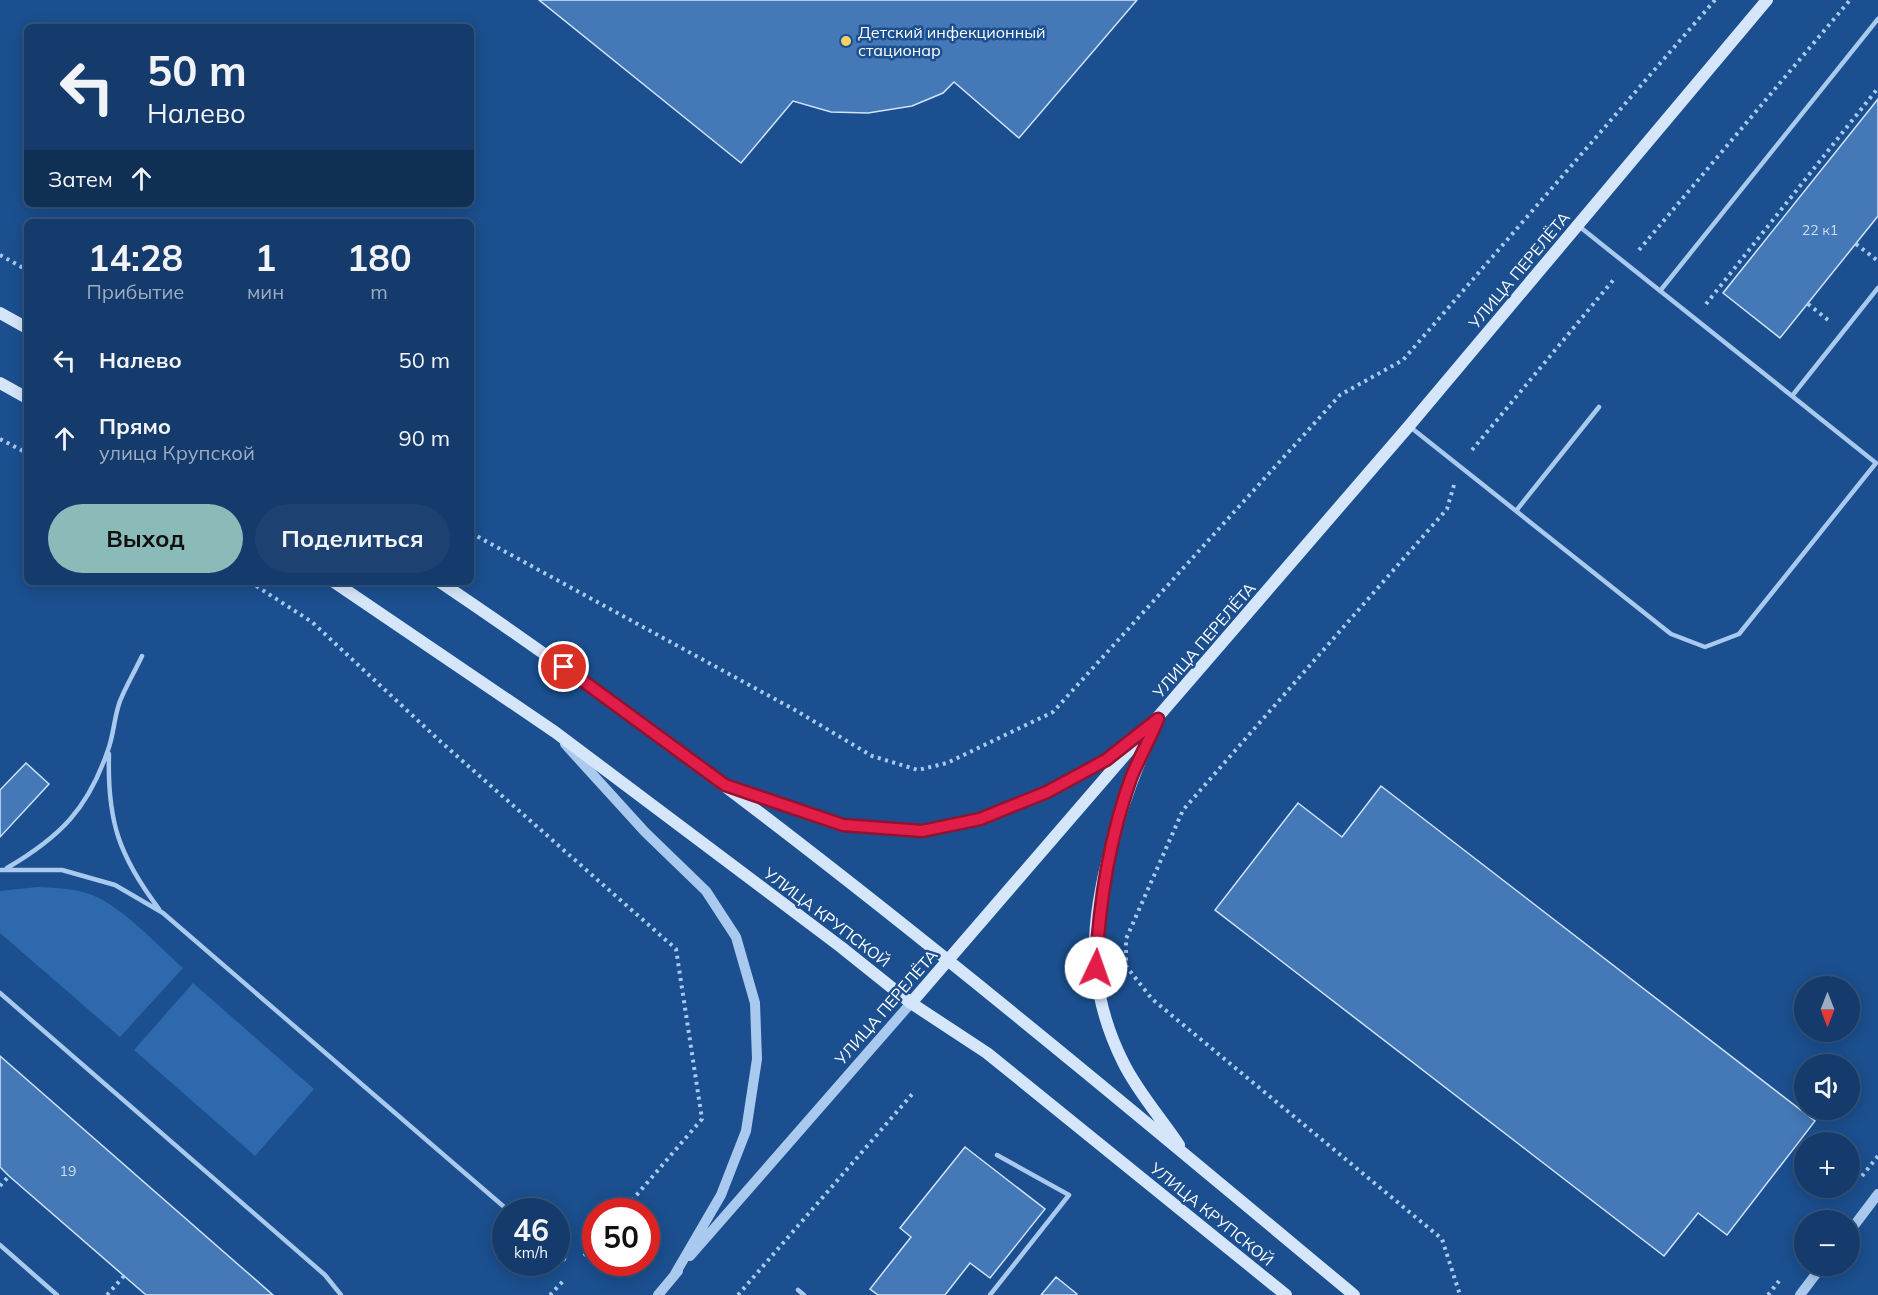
<!DOCTYPE html>
<html lang="ru">
<meta charset="utf-8">
<style>
:root{--surface:#143b6b;--page:#1d4271;--text:#f1f3f6;--muted:#9dadc1;--line:#33557e;--accent:#8bbbb9}
body{margin:0;font-family:Mulish,sans-serif;background:var(--page);color:var(--text);height:100vh;display:flex;flex-direction:column;font-size:22px;white-space:nowrap}
*{box-sizing:border-box;margin:0}
p{font-size:20px;color:var(--muted)}
.icon{flex:none;width:33px;height:33px;fill:none;stroke:currentColor;stroke-width:2;stroke-linecap:round;stroke-linejoin:round}
.map{position:relative;flex:1;overflow:hidden}
.panel{position:absolute;left:24px;top:219px;width:450px;height:366px;display:flex;flex-direction:column;background:var(--surface);border-radius:9px;box-shadow:0 3px 15px #0003,0 0 0 2px var(--line)}
.panel>*{flex:none}
.banner{position:absolute;left:24px;top:24px;width:450px;height:183px;border-radius:9px;box-shadow:0 3px 15px #0003,0 0 0 2px var(--line);background:#143b6b;color:var(--text);overflow:hidden}
.needle{width:39px;rotate:180deg}
.fabs{position:absolute;left:1794px;top:976px;display:grid;gap:12px}
.fabs a{display:grid;place-items:center;width:66px;height:66px;border-radius:50%;background:var(--surface);box-shadow:0 3px 15px #0003,0 0 0 2px var(--line);font-size:30px}
.speed{position:absolute;left:492px;top:1198px;display:flex;gap:12px;font-size:30px;font-weight:700;text-align:center}
.speed>*{display:grid;place-content:center;width:78px;height:78px;border-radius:50%;background:var(--surface);box-shadow:0 3px 15px #0003,0 0 0 2px var(--line);line-height:1}
.speed small{font-size:15px;font-weight:400}
.speed .limit{border:9px solid #d22;background:#fff;color:#111}
.pin{position:absolute;display:grid;place-items:center;width:51px;height:51px;color:#fff;margin:-26px;border:3px solid #fff;border-radius:50%;box-shadow:0 2px 6px #0007}
.me{position:absolute;width:66px;margin:-33px;rotate:3deg;stroke-linejoin:round;filter:drop-shadow(0 0 4px #0008)}
.turn{display:flex;align-items:center;gap:21px;height:126px;padding:0 24px;font-size:27px}
.turn .icon{width:78px;height:78px;stroke-width:2.5}
.turn b{display:block;font-size:42px;line-height:51px}
.then{display:flex;align-items:center;height:57px;padding:0 24px;background:#0003;gap:12px;font-size:22px}
.eta{display:flex;justify-content:space-evenly;align-items:center;height:102px;text-align:center}
.eta b{font-size:36px;font-weight:700;line-height:42px}
.cta{display:flex;gap:12px;margin-top:auto;padding:12px 24px}
.cta a{flex:1;height:69px;border-radius:36px;background:var(--accent);color:#111;font-size:24px;font-weight:700;line-height:69px;text-align:center}
.cta a+a{background:var(--page);color:var(--text)}
ul{padding:0;list-style:none}
li{display:flex;align-items:center;gap:18px;height:78px;padding:0 24px}
li div{flex:1}
li b{display:block;font-size:22px}
li em{font-style:normal}
.map>svg:first-child{display:block}
.green{fill:#2e69ad}
.building{fill:#4478b7;stroke:#cfe3fa;stroke-width:1.5}
.lines{fill:none;stroke-linecap:round;stroke-linejoin:round}
.path{stroke:#a9c9ee;stroke-width:4;stroke-dasharray:3 4.5;stroke-linecap:butt}
.service{stroke:#a9c9ee;stroke-width:4.5}
.tertiary{stroke:#a9c9ee;stroke-width:10}
.secondary{stroke:#d6e6fa;stroke-width:12}
.route-casing{stroke:#92132f;stroke-width:15}
.route{stroke:#e11d48;stroke-width:10}
.poi-dot{fill:#ffd166;stroke:#1b4f8f;stroke-width:2}
.labels{text-anchor:middle;dominant-baseline:central;stroke-width:5;stroke-linejoin:round;paint-order:stroke}
.number-label{font-size:14px;fill:#d0dded}
.poi-label{font-size:16px;fill:#fff;stroke:#1b4f8f;text-anchor:start}
.street-label{font-size:16px;fill:#fff;stroke:#1b4f8f}
</style>
<div class="map">
<svg width="1878" height="1295" viewBox="0 0 1878 1295">
<rect width="100%" height="100%" fill="#1b4f8f"/>
<!-- green -->
<path class="green" d="M37 887C55 888 75 888 92 895 123 907 158 946 183 968L120 1037 0 933V891Z
M193 983 314 1089 255 1156 134 1050Z"/>
<!-- building -->
<path class="building" d="M539 0H1137L1019 138 954 82 943 93 912 106 868 113 831 112 793 101 741 163Z
M1878 99V216L1780 338 1723 293Z
M26 763 49 784 0 837V790Z
M1381 786 1815 1121 1727 1235 1698 1213 1664 1256 1215 910 1298 803 1342 837Z
M0 1056 273 1295H146L9 1176 0 1167Z
M965 1147 1045 1209 990 1278 970 1263 945 1295H878L870 1289 911 1237 900 1228Z
M1056 1277 1077 1294 1076 1295H1041Z"/>
<g class="lines">
<!-- path -->
<path class="path" d="M1856 244 1878 261
M1639 250 1850 0
M0 255 27 270
M1706 304 1878 88
M1808 304 1828 320
M0 439 27 453
M1472 450 1615 278
M1454 485 1447 509 1183 810 1126 939V966L1152 999 1442 1239 1460 1295
M471 533 795 710 872 756 918 770 947 763 1053 712 1340 395 1403 360 1715 0
M250 582 312 622 441 742 676 949 702 1119 622 1212
M1862 1176 1878 1156
M0 1186 9 1176
M584 1256 596 1243
M107 1295 124 1276
M550 1295 564 1280
M738 1295 914 1092
M1768 1295 1779 1281"/>
<!-- service -->
<path class="service" d="M1580 227 1876 463
M1660 291 1878 19
M1792 396 1878 288
M1409 426 1671 634 1705 647 1739 634 1876 463
M1516 511 1599 407
M109 754C107 821 119 856 159 909
M7 868C60 837 88 809 108 750 114 734 114 717 120 701 126 686 135 671 142 656
M0 870H62L115 885 163 913 510 1212
M0 993 325 1275 341 1295
M0 1245 57 1295
M556 1252 564 1259
M798 1290 804 1295
M990 1295 1069 1195 997 1155"/>
<!-- tertiary -->
<path class="tertiary" d="M565 744 645 832 706 891 736 937 755 1003 757 1059 746 1131 721 1195 675 1274
M1850 1231 1878 1194
M690 1256 911 1003
M658 1295 678 1271
M1800 1295 1822 1266"/>
<!-- secondary -->
<path class="secondary" d="M0 313 27 328
M0 383 27 398
M334 582 555 732 841 947 911 1003 987 1053 1286 1295
M440 582C761 798 1057 1048 1354 1295
M1153 731C1124 794 1088 900 1096 970 1099 1001 1109 1034 1123 1062 1137 1091 1161 1118 1179 1145
M736 789 843 825 922 831 980 818 1047 792 1106 760 1134 738
M911 1003 1409 426 1767 0"/>
</g>
<g class="lines">
<defs>
<path id="route" d="M564 667 725 785 843 825 922 831 980 819 1047 792 1106 760 1158 719C1150 739 1139 758 1131 778 1109 839 1099 904 1096 968"/>
</defs>
<!-- route casing -->
<use href="#route" class="route-casing"/>
<!-- route -->
<use href="#route" class="route"/>
</g>
<!-- markers -->
<circle class="poi-dot" cx="846" cy="41" r="6"/>
<g class="labels">
<!-- number labels -->
<g class="number-label">
<text x="1820" y="230">22 к1</text>
<text x="68" y="1171">19</text>
</g>
<!-- poi labels -->
<g class="poi-label">
<text x="858" y="32">Детский инфекционный<tspan x="858" dy="18">стационар</tspan></text>
</g>
<!-- street labels -->
<g class="street-label">
<text transform="translate(1519 270) rotate(-50)">УЛИЦА ПЕРЕЛЁТА</text>
<text transform="translate(1204 640) rotate(-49)">УЛИЦА ПЕРЕЛЁТА</text>
<text transform="translate(827 917) rotate(37)">УЛИЦА КРУПСКОЙ</text>
<text transform="translate(886 1007) rotate(-49)">УЛИЦА ПЕРЕЛЁТА</text>
<text transform="translate(1212 1214) rotate(39)">УЛИЦА КРУПСКОЙ</text>
</g>
</g>
</svg>
<div class="fabs">
<a><svg class="needle" viewBox="-14 -14 28 28"><path d="M0-13l5 13h-10z" fill="#e53935"/><path d="M0 13l5-13h-10z" fill="#9dadc1"/></svg></a>
<a><svg class="icon" aria-label="sound" viewBox="0 0 24 24"><path d="M4 9h4l5-4v14l-5-4H4zM17 9q2 3 0 6"/></svg></a>
<a>+</a>
<a>−</a>
</div>
<div class="speed"><div>46<small>km/h</small></div><div class="limit">50</div></div>
<div class="pin" style="left:564px;top:667px;background:#d93025"><svg class="icon" aria-label="arrive" viewBox="0 0 24 24"><path d="M6 21V4h12l-3 4 3 4H6"/></svg></div>
<svg class="me" style="left:1096px;top:968px" viewBox="-20 -20 40 40"><circle r="19" fill="#fff"/><path d="M0-13L10 11 0 6-10 11z" fill="#e11d48"/></svg>
<div class="banner">
<div class="turn"><svg class="icon" aria-label="left" viewBox="0 0 24 24"><path d="M17 20v-9H6M10 6l-5 5 5 5"/></svg><div><b>50 m</b>Налево</div></div>
<div class="then">Затем<svg class="icon" aria-label="ahead" viewBox="0 0 24 24"><path d="M12 20V5M6 11l6-6 6 6"/></svg></div>
</div>
<section class="panel">
<div class="eta">
<div><b>14:28</b><p>Прибытие</p></div>
<div><b>1</b><p>мин</p></div>
<div><b>180</b><p>m</p></div>
</div>
<ul>
<li><svg class="icon" aria-label="left" viewBox="0 0 24 24"><path d="M17 20v-9H6M10 6l-5 5 5 5"/></svg><div><b>Налево</b></div><em>50 m</em></li>
<li><svg class="icon" aria-label="ahead" viewBox="0 0 24 24"><path d="M12 20V5M6 11l6-6 6 6"/></svg><div><b>Прямо</b><p>улица Крупской</p></div><em>90 m</em></li>
</ul>
<div class="cta"><a>Выход</a><a>Поделиться</a></div>
</section>
</div>
